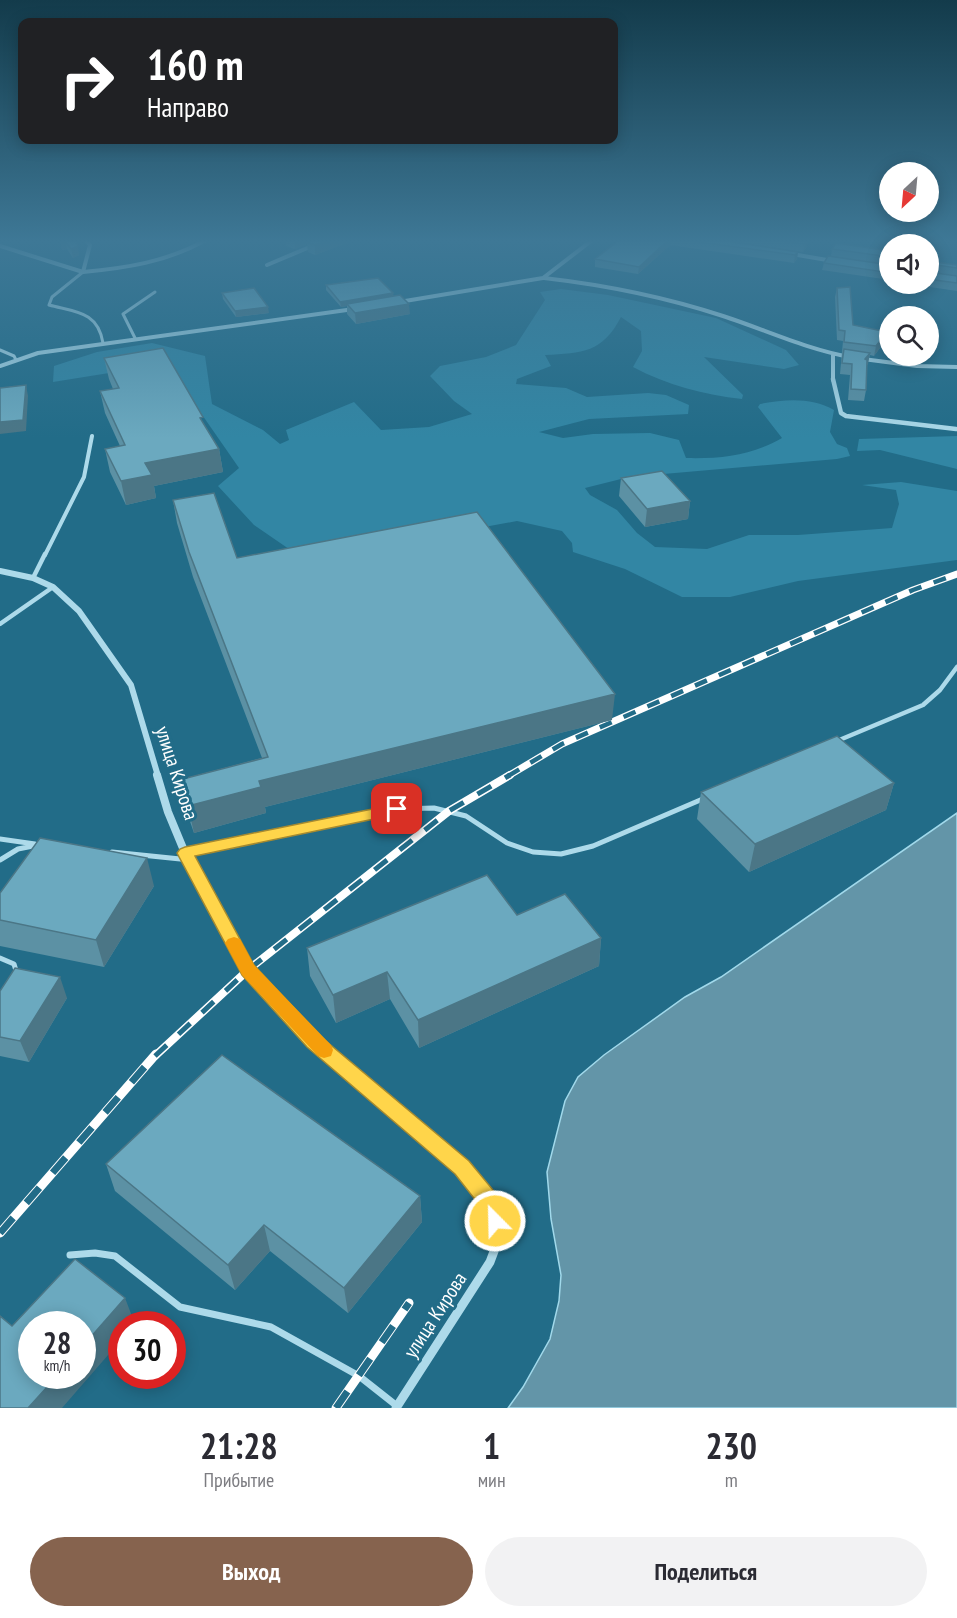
<!DOCTYPE html>
<html lang="ru">
<meta charset="utf-8">
<style>
:root{--surface:#fff;--page:#f2f2f3;--text:#2b2b33;--muted:#7c7c81;--accent:#86634e}
body{margin:0;font-family:"PT Sans Narrow",sans-serif;background:var(--page);color:var(--text);height:100vh;display:flex;flex-direction:column;font-size:22px;white-space:nowrap}
*{box-sizing:border-box;margin:0}
p{font-size:20px;color:var(--muted)}
.icon{flex:none;width:33px;height:33px;fill:none;stroke:currentColor;stroke-width:2;stroke-linecap:round;stroke-linejoin:round}
.map{position:relative;height:1408px;overflow:hidden}
.panel{display:flex;flex-direction:column;background:var(--surface);flex:1}
.panel>*{flex:none}
.top-card{position:absolute;left:18px;top:18px;width:600px;height:126px;border-radius:12px;box-shadow:0 3px 15px #0003;background:#202124;color:#fff;overflow:hidden}
.needle{width:39px;rotate:206deg}
.tools{position:absolute;left:879px;top:162px;display:grid;gap:12px}
.tools a{display:grid;place-items:center;width:60px;height:60px;border-radius:50%;background:var(--surface);box-shadow:0 3px 15px #0003;font-size:30px}
.speed{position:absolute;left:18px;top:1311px;display:flex;gap:12px;font-size:30px;font-weight:700;text-align:center}
.speed>*{display:grid;place-content:center;width:78px;height:78px;border-radius:50%;background:var(--surface);box-shadow:0 3px 15px #0003;line-height:1}
.speed small{font-size:15px;font-weight:400}
.speed .limit{border:9px solid #d22;background:#fff;color:#111}
.pin{position:absolute;display:grid;place-items:center;width:51px;height:51px;color:#fff;margin:-26px;border-radius:12px;box-shadow:0 3px 9px #0006}
.me{position:absolute;width:66px;margin:-33px;rotate:337deg;stroke-linejoin:round;filter:drop-shadow(0 0 4px #0008)}
.turn{display:flex;align-items:center;gap:21px;height:126px;padding:0 30px;font-size:27px}
.turn .icon{width:78px;height:78px;stroke-width:2.5}
.turn b{display:block;font-size:42px;line-height:51px}
.eta{display:flex;justify-content:space-evenly;align-items:center;height:102px;text-align:center}
.eta b{font-size:36px;font-weight:700;line-height:42px}
.button{display:flex;gap:12px;margin-top:auto;padding:12px 30px}
.button a{flex:1;height:69px;border-radius:36px;background:var(--accent);color:#fff;font-size:24px;font-weight:700;line-height:69px;text-align:center}
.button a+a{background:var(--page);color:var(--text)}
.map>svg:first-child{display:block}
.green{fill:#3286a4}
.water{fill:#6395a8;stroke:#a1d9eb;stroke-width:1.5}
.lines{fill:none;stroke-linecap:round;stroke-linejoin:round}
.lane-far4{stroke:#addaea;stroke-width:3}
.lane-far3{stroke:#addaea;stroke-width:4}
.lane-far2{stroke:#addaea;stroke-width:4.5}
.lane-far1{stroke:#addaea;stroke-width:5}
.lane{stroke:#addaea;stroke-width:7}
.street-far4{stroke:#addaea;stroke-width:4}
.street-far3{stroke:#addaea;stroke-width:4.5}
.street-far2{stroke:#addaea;stroke-width:6}
.street-far1{stroke:#addaea;stroke-width:8}
.street{stroke:#addaea;stroke-width:9}
.rail-far2-casing{stroke:#fff;stroke-width:7}
.rail-far1-casing{stroke:#fff;stroke-width:8}
.rail-casing{stroke:#fff;stroke-width:9}
.rail-far2{stroke:#226c88;stroke-width:4.5;stroke-dasharray:13;stroke-linecap:butt}
.rail-far1{stroke:#226c88;stroke-width:5;stroke-dasharray:16;stroke-linecap:butt}
.rail{stroke:#226c88;stroke-width:7;stroke-dasharray:20;stroke-linecap:butt}
.wall{fill:#5c91a4}
.shaded-wall{fill:#4b7686}
.building{fill:#6ba9bf;stroke:#4b7686;stroke-width:1.5}
.route{fill:#ffd54a;stroke:#a68a30;stroke-width:1.5}
.slow{fill:#f59e0b}
.labels{text-anchor:middle;dominant-baseline:central;stroke-width:6;stroke-linejoin:round;paint-order:stroke}
.near-street-label{font-size:20px;fill:#fff;stroke:#226c88}
</style>
<div class="map">
<svg width="957" height="1408" viewBox="0 0 957 1408">
<rect width="100%" height="100%" fill="#226c88"/>
<!-- green -->
<path class="green" d="M561 289 608 295 716 318 786 350 799 365 784 369 704 357 743 395 742 399C704 395 667 385 633 367L642 351 641 331 621 317C602 353 583 353 545 355L551 366 517 379 516 384 566 388 587 397 648 393 666 395 689 405 688 414 589 419 539 432 563 438 593 434 650 433 679 440 686 458C721 459 752 455 782 438L758 407 760 404C785 399 812 397 834 410L830 432 837 444 847 448 850 456 837 459 629 477 585 488 590 495 617 510 637 533 655 547 707 549 749 535H798L892 528 899 504 896 490 862 485 901 482 957 491V560L798 581 730 597H682L625 569 573 552 572 543 562 531 517 521 305 560 254 525 218 486 239 468 171 370 159 365 53 382 54 366 97 352 152 343 205 356 212 404 263 430 280 444 289 440 286 430 354 402 381 430 429 427 472 414 454 401 430 376 440 366 486 357 516 345 545 300 540 292Z
M957 436V469L880 450 857 451 859 439Z"/>
<!-- water -->
<path class="water" d="M957 813V1408H508L523 1387 550 1339 559 1301 561 1275 551 1219 547 1172 565 1101 578 1077 604 1055 685 997 721 977Z"/>
<g class="lines">
<!-- lane-far4 -->
<path class="lane-far4" d="M83 272 52 297 49 305C75 312 98 311 103 343
M135 338 123 314 155 292
M0 350 14 356 16 360"/>
<!-- lane-far3 -->
<path class="lane-far3" d="M45 555 84 477 92 436"/>
<!-- lane-far2 -->
<path class="lane-far2" d="M33 578 45 554
M0 624 53 587
M837 741 923 705 940 690 957 667"/>
<!-- lane-far1 -->
<path class="lane-far1" d="M0 839 35 844
M112 852 190 860
M185 853 397 809 434 808 466 816 507 843 533 852 561 854 593 846 705 798
M0 860 18 849 38 845
M0 958 14 964 17 974"/>
<!-- lane -->
<path class="lane" d="M70 1255 95 1253 115 1256 180 1307 271 1327 359 1376 397 1406"/>
<!-- street-far4 -->
<path class="street-far4" d="M87 241 90 245 83 272C126 268 166 262 204 241
M0 246 83 272
M792 254 833 261
M267 265 324 241
M544 278C605 285 665 297 723 316 766 330 806 349 850 357
M399 302 543 278 591 241
M833 354V380
M863 359 917 366 957 367
M0 366 38 353 354 309"/>
<!-- street-far3 -->
<path class="street-far3" d="M833 379 841 413 846 416 956 429"/>
<!-- street-far2 -->
<path class="street-far2" d="M0 571 33 578 53 587 79 611 131 685 158 776"/>
<!-- street-far1 -->
<path class="street-far1" d="M157 775 168 812 185 853 248 970 314 1042 330 1056"/>
<!-- street -->
<path class="street" d="M328 1054 462 1167 491 1203 499 1238 490 1262 396 1408"/>
<defs>
<path id="rail-far2" d="M508 776 562 744 913 590 957 574"/>
<path id="rail-far1" d="M155 1056 248 970 449 811 510 775"/>
<path id="rail" d="M0 1233 156 1054
M336 1408 409 1303"/>
</defs>
<!-- rail-far2 casing -->
<use href="#rail-far2" class="rail-far2-casing"/>
<!-- rail-far1 casing -->
<use href="#rail-far1" class="rail-far1-casing"/>
<!-- rail casing -->
<use href="#rail" class="rail-casing"/>
<!-- rail-far2 -->
<use href="#rail-far2" class="rail-far2"/>
<!-- rail-far1 -->
<use href="#rail-far1" class="rail-far1"/>
<!-- rail -->
<use href="#rail" class="rail"/>
</g>
<!-- wall -->
<path class="wall" d="M60 241H76L79 255 73 258 67 249 62 250Z
M285 241H351L315 255 308 252 307 244 295 249 286 246Z
M618 241H726L798 252 797 259 794 263 670 245 638 274 595 267V259Z
M730 241H808L806 248 803 252Z
M832 249 890 251V265L831 256Z
M928 261 957 265V276L929 271 957 276V291L910 284H928Z
M824 263 890 265V280L822 270Z
M326 285 393 293V296L410 314 356 324 347 314V306L341 307 326 290Z
M837 288 853 325 885 341 874 356 870 355 867 365 866 390 864 401 848 400 850 375 840 374 843 341 837 340 835 297Z
M222 293 269 313 236 317 223 299Z
M104 358 204 425 219 449 223 472 154 486 156 498 126 505 110 472 105 449 120 446 105 413 100 391 113 389 109 379Z
M621 478 690 501 688 519 645 527 619 496Z
M173 500 237 558 612 720 265 807 266 813 194 833 185 807 179 780 262 758 193 577 177 523Z
M894 783 886 810 749 872 697 819 701 792Z
M154 886 104 967 0 946V893Z
M517 915 601 938 599 966 419 1048 390 999 336 1023 310 976 307 948Z
M0 991 67 998 29 1062 0 1056Z
M106 1164 420 1196 422 1222 348 1313 270 1251 235 1290 115 1191Z"/>
<!-- shaded-wall -->
<path class="shaded-wall" d="M60 241H65L67 249 62 250Z
M295 241H317L307 243V244L295 249Z
M326 241H351L315 255V245Z
M667 241H670V245L638 274 639 267Z
M808 241 806 248 803 252 805 244Z
M78 246 79 255 73 258 71 249Z
M798 252 797 259 794 263 795 255Z
M393 293 394 298 347 304V306L341 307 340 302Z
M409 304 410 314 356 324 355 313Z
M268 307 269 313 236 317 235 311Z
M887 332 885 341 874 356 876 346Z
M870 353 868 364 863 370 865 359Z
M26 385 28 396 26 431 0 434V422Z
M219 449 223 472 154 486 156 498 126 505 121 481 145 463Z
M690 501 688 519 645 527 647 509Z
M615 694 612 720 265 807 266 813 194 833 188 806 259 781Z
M894 783 886 810 749 872 755 844Z
M147 858 154 886 104 967 96 940Z
M601 938 599 966 419 1048 418 1020Z
M387 972 390 999 336 1023 333 995Z
M60 977 67 998 29 1062 20 1041Z
M420 1196 422 1222 348 1313 344 1288Z
M264 1225 270 1251 235 1290 228 1265Z
M125 1298 135 1324H122V1339L62 1408H28L57 1376H82V1347Z"/>
<!-- building -->
<path class="building" d="M65 241H76L78 246 71 249Z
M312 241H326L315 245 307 243Z
M618 241H667L639 267 595 259Z
M691 241H726L798 252 795 255Z
M781 241H808L805 244Z
M836 243 890 251V257L832 249Z
M828 256 890 265V273L824 263Z
M928 261 957 265V268L930 264 928 265Z
M928 271 929 272 957 276V283L928 279Z
M378 278 393 293 340 302 326 285Z
M850 287 853 325 887 332 876 346 844 342 845 331 839 330 837 288Z
M254 288 268 307 235 311 222 293Z
M400 295 409 304 355 313 347 304Z
M163 348 203 417 200 418 219 449 145 463 152 475 121 481 105 449 125 445 100 391 119 388 104 358Z
M844 349 870 353 865 359 867 360 866 390 851 389 852 364 842 363Z
M26 385 23 420 0 422V388Z
M662 471 690 501 647 509 621 478Z
M214 493 237 558 477 512 615 694 259 781 261 787 188 806 179 780 268 757 189 552 173 500Z
M837 736 894 783 755 844 701 792Z
M40 838 147 858 96 940 0 920V893Z
M487 875 517 915 565 894 601 938 418 1020 387 972 333 995 307 948Z
M15 968 60 977 20 1041 0 1037V991Z
M222 1055 420 1196 344 1288 264 1225 228 1265 106 1164Z
M75 1259 125 1298 82 1347V1324H32V1376H57L28 1408H0V1316L12 1326Z"/>
<!-- sky -->
<linearGradient id="sky" x2="0" y2="1"><stop stop-color="#133b4b"/><stop offset="0.55" stop-color="#3e7896"/><stop offset="1" stop-color="#3e7896" stop-opacity="0"/></linearGradient>
<rect width="957" height="438" fill="url(#sky)"/>
<!-- route -->
<path class="route" d="M397 804 403 805 405 809 403 813 195 856 254 965 320 1036 469 1161 498 1196 505 1221 502 1228 495 1231 487 1228 481 1207 455 1174 307 1047 242 975 177 853 180 849 185 847Z"/>
<!-- slow -->
<path class="slow" d="M234 937 240 939 254 965 331 1045 333 1050 331 1056 324 1058 318 1056 242 975 225 943 228 939Z"/>
<g class="labels">
<!-- near-street labels -->
<g class="near-street-label">
<text transform="translate(177 773) rotate(72)">улица Кирова</text>
<text transform="translate(435 1315) rotate(-57)">улица Кирова</text>
</g>
</g>
</svg>
<div class="tools">
<a><svg class="needle" viewBox="-14 -14 28 28"><path d="M0-13l5 13h-10z" fill="#e53935"/><path d="M0 13l5-13h-10z" fill="#7c7c81"/></svg></a>
<a><svg class="icon" aria-label="sound" viewBox="0 0 24 24"><path d="M4 9h4l5-4v14l-5-4H4zM17 9q2 3 0 6"/></svg></a>
<a><svg class="icon" aria-label="search" viewBox="0 0 24 24"><circle cx="10" cy="10" r="6"/><path d="M15 15l6 6"/></svg></a>
</div>
<div class="speed"><div>28<small>km/h</small></div><div class="limit">30</div></div>
<div class="pin" style="left:397px;top:809px;background:#d93025"><svg class="icon" aria-label="arrive" viewBox="0 0 24 24"><path d="M6 21V4h12l-3 4 3 4H6"/></svg></div>
<svg class="me" style="left:495px;top:1221px" viewBox="-20 -20 40 40"><circle r="17" fill="#ffd54a" stroke="#fff" stroke-width="3"/><path d="M0-11L8 9 0 5-8 9z" fill="#fff"/></svg>
<div class="top-card">
<div class="turn"><svg class="icon" aria-label="right" viewBox="0 0 24 24"><path d="M7 20v-9h11M14 6l5 5-5 5"/></svg><div><b>160 m</b>Направо</div></div>
</div>
</div>
<section class="panel">
<div class="eta">
<div><b>21:28</b><p>Прибытие</p></div>
<div><b>1</b><p>мин</p></div>
<div><b>230</b><p>m</p></div>
</div>
<div class="button"><a>Выход</a><a>Поделиться</a></div>
</section>
